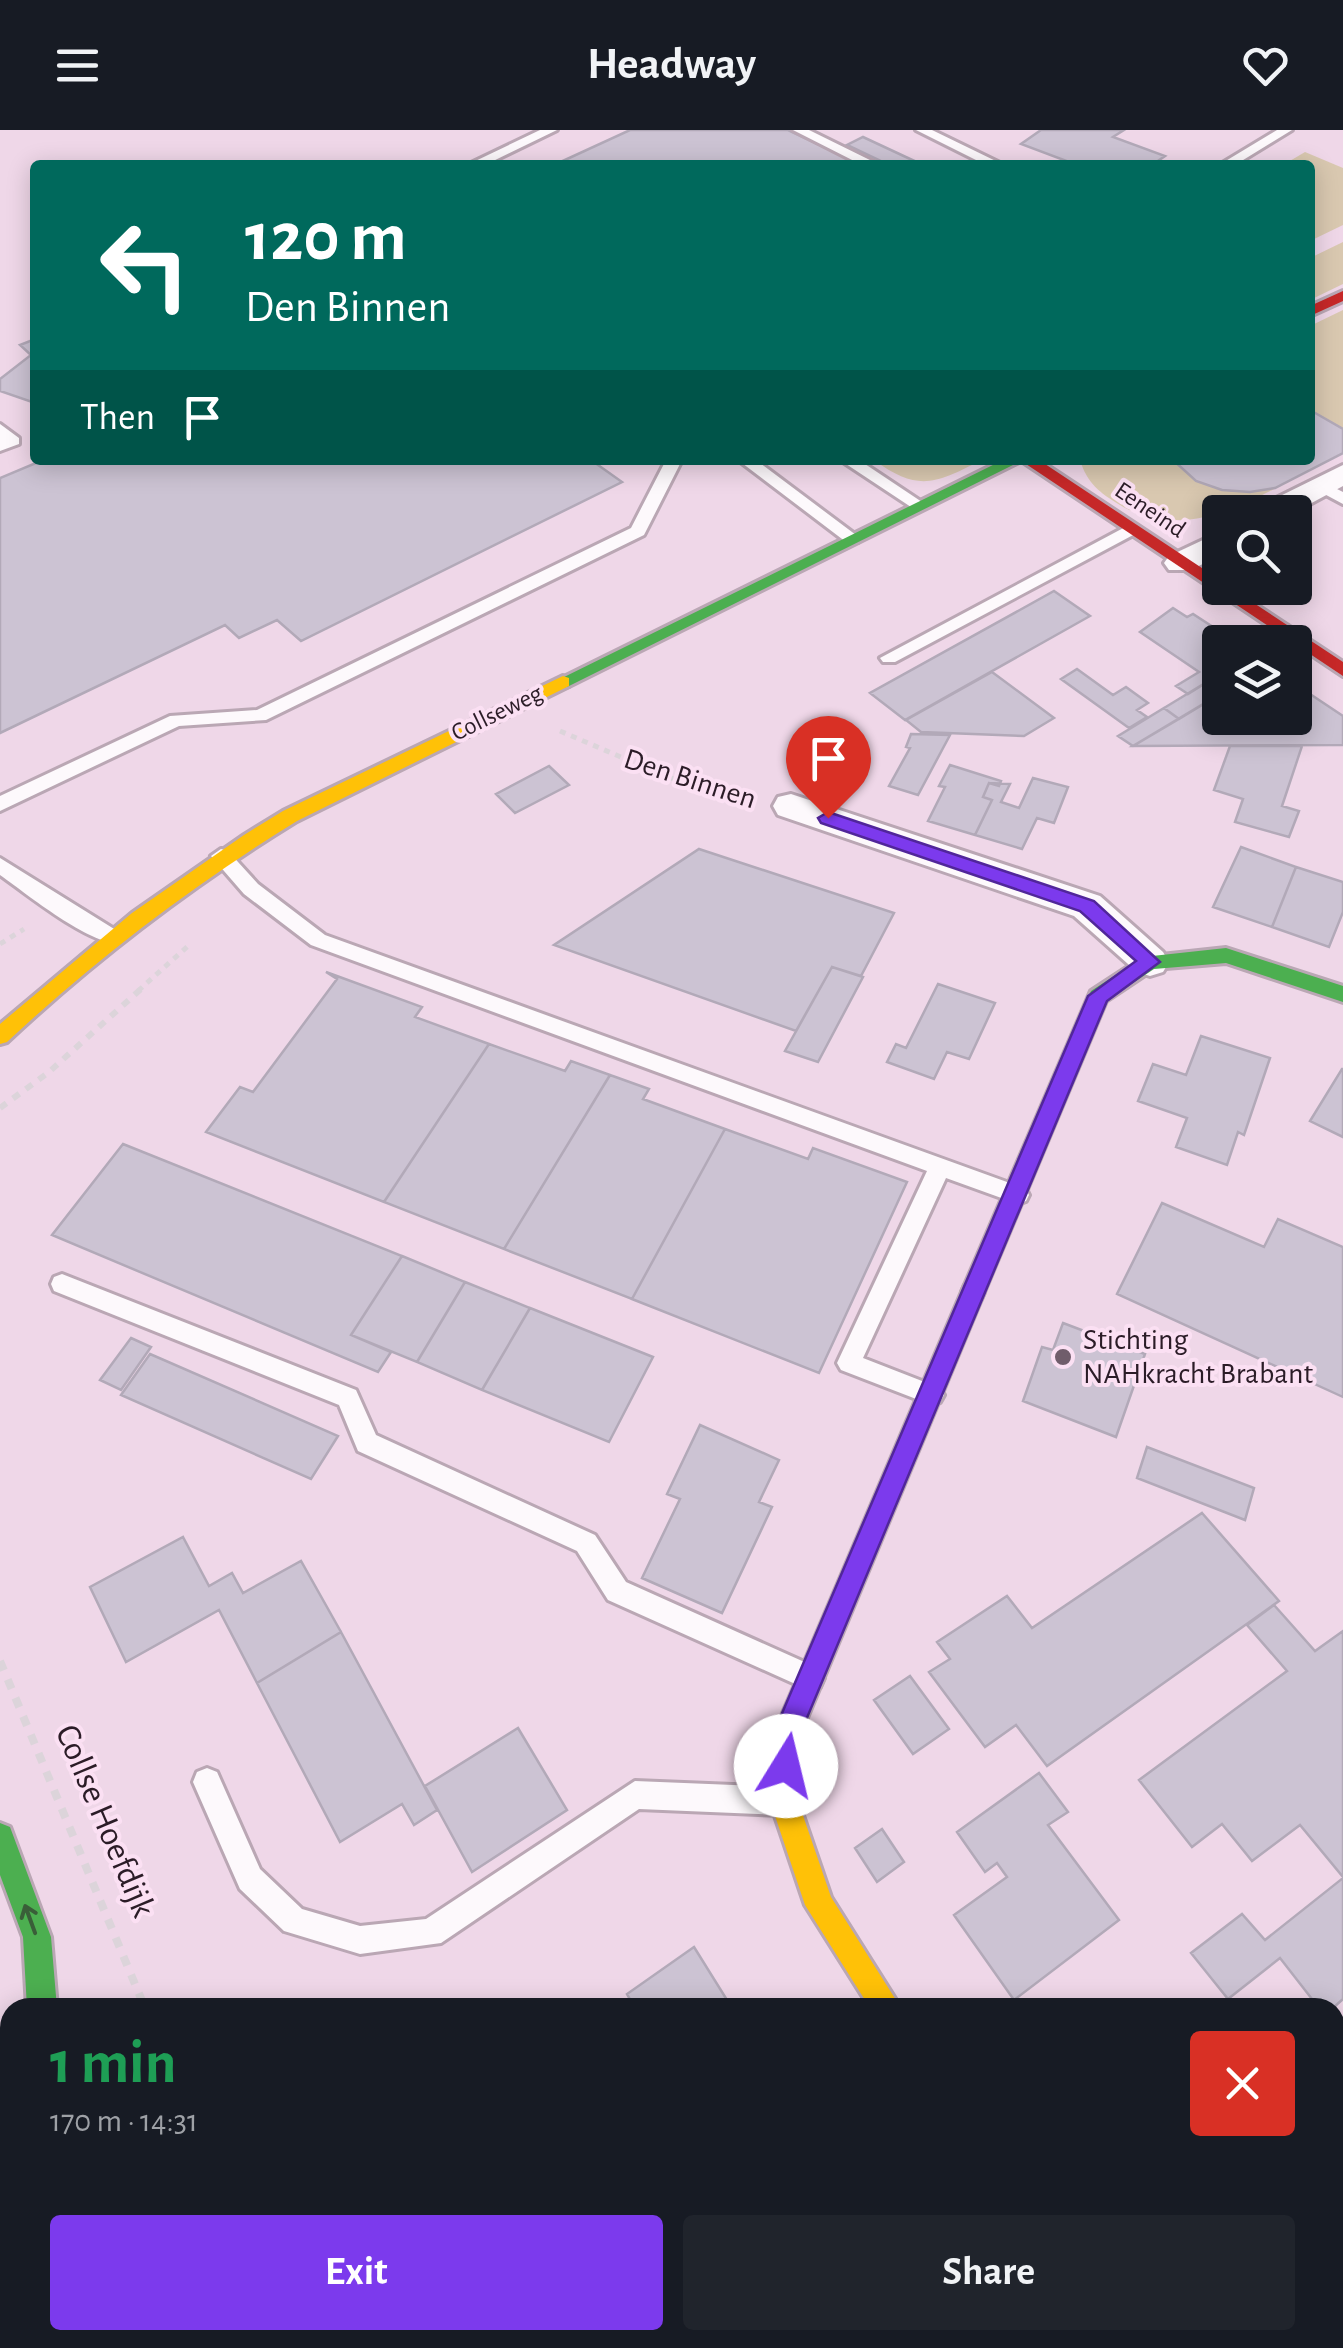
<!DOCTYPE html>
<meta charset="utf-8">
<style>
:root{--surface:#171b24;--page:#20242c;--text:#f1f3f6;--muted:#9ea1a6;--accent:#7c3aed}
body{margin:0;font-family:"Alegreya Sans",sans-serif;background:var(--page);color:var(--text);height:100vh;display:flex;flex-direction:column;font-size:38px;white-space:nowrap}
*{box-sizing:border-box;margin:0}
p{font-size:32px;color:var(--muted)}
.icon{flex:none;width:55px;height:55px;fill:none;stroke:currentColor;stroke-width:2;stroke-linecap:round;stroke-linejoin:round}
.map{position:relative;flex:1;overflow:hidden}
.side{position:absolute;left:0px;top:1868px;width:1345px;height:352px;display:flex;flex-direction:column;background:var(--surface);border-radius:30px 30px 0 0;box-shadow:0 5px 25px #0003}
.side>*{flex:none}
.top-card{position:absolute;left:30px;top:30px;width:1285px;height:305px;border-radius:10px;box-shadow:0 5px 25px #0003;background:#00695c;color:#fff;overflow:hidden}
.buttons{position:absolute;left:1202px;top:365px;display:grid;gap:20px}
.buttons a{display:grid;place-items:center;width:110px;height:110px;border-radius:10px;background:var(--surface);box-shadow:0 5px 25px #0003;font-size:50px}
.pin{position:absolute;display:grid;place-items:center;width:85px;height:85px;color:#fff;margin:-102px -42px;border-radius:50% 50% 50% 0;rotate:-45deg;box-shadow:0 0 10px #0007}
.pin .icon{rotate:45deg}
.me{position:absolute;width:110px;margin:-55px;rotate:9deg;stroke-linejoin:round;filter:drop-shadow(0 0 8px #0008)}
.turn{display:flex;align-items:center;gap:35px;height:210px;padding:0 50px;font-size:45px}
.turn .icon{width:130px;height:130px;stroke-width:2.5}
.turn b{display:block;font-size:70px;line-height:85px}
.then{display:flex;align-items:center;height:95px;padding:0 50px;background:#0003;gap:20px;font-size:38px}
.round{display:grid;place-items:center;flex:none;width:105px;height:105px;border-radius:10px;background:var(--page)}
.head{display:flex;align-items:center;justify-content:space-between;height:170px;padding:0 50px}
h1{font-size:60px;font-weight:700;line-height:75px;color:#1e9e55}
.action{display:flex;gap:20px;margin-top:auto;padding:20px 50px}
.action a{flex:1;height:115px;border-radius:10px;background:var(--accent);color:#fff;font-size:40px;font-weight:700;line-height:115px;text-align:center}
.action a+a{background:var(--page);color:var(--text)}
header{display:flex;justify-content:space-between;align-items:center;height:130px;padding:0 50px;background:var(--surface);font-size:45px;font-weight:700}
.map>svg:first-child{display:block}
.green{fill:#d9c8b0}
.building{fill:#ccc3d3;stroke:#b2a9b8;stroke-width:2.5}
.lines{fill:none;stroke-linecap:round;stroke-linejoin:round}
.lane-casing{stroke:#baa7b4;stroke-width:6}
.street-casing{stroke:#baa7b4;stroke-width:6}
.fast-casing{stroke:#baa7b4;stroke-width:6}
.slow-casing{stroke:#baa7b4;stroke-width:6}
.jam-casing{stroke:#baa7b4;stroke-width:6}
.path-far2{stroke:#dcd4da;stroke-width:5;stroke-dasharray:6 6;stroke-linecap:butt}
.path-far1{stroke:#dcd4da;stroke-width:6;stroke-dasharray:8 8;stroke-linecap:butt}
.path{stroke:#dcd4da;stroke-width:8;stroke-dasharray:10 10;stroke-linecap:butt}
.lane{fill:#fdf9fc;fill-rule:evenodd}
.street{fill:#fdf9fc;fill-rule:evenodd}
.fast{fill:#4caf50;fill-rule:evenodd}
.slow{fill:#ffc107;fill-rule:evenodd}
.jam{fill:#c62828;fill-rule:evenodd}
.oneway{stroke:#3a5e39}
.route{fill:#7c3aed;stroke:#51269a;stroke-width:2.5}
.poi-dot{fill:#705d6b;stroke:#fbe0f3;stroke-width:4}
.labels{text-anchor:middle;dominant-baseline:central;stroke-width:8;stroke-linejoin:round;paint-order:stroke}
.far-street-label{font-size:25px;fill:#2b1c27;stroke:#fbe0f3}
.street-label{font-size:30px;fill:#2b1c27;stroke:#fbe0f3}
.poi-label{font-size:30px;fill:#2b1c27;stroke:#fbe0f3;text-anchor:start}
.near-street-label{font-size:35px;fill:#2b1c27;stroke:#fbe0f3}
</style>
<header><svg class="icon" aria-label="menu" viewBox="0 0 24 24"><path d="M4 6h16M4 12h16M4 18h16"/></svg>Headway<svg class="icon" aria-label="heart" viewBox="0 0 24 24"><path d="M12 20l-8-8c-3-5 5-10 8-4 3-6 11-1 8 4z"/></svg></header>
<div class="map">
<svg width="1343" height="2218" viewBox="0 0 1343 2218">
<rect width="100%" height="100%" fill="#efd7e8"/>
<!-- green -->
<path class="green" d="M1305 22 1343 38V95L1310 111V35H1283Z
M1343 112V154L1310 170V128Z
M1343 180V320C1277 355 1195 420 1120 375 1100 363 1087 353 1080 330H1310V196Z
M874 330H982C936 353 919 363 874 330Z
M0 1916 10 1944V2210H104L107 2218H13L0 2182Z"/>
<!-- building -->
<path class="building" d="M630 0H788L862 35H554Z
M1041 0H1124L1113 7 1165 26 1152 35H1077L1021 14Z
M863 7 923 35H889L847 15Z
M35 209V273L0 261V249L31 225 20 215Z
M1310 280 1343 299V323L1275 358 1250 362 1222 360 1196 351 1173 330H1310Z
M43 330H591L622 352 301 511 277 490 239 508 225 495 0 603V348Z
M1054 461 1090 486 905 590 870 563Z
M1173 478 1187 487 1193 484 1236 512H1220V544L1188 564 1176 556 1199 542 1140 502Z
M1077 539 1113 565 1126 557 1148 573 1137 580 1147 587 1129 598 1061 549Z
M992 542 1054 588 1024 606 921 602 906 590Z
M1220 544V564L1179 589 1164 578Z
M1295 554 1343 586V615L1133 616 1220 564V588H1295Z
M1164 578 1179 589 1133 616 1118 606Z
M911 604 950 605 918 665 889 656 910 618 906 617Z
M1230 616H1302L1282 676 1299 681 1289 707 1235 692 1243 669 1214 660Z
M950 635 1001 651 999 656 989 653 983 667 992 670 975 705 928 691 945 657 939 656Z
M549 636 569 655 515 683 496 664Z
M1033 648 1068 657 1054 693 1037 688 1022 719 975 705 992 670 983 667 989 653 1010 654 1001 672 1019 678Z
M1241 717 1296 737 1272 797 1213 777Z
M699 719 894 783 861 846 832 837 796 901 554 815Z
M1296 737 1343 752V782L1329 817 1272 797Z
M832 837 863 847 818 932 785 921Z
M326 842 422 877 415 887 489 914 384 1072 206 1002 240 957 253 962 337 849Z
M938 854 995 873 969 929 947 922 934 949 887 932 896 914 906 918Z
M1201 906 1270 928 1244 1005 1238 1002 1227 1035 1176 1017 1187 988 1138 971 1153 934 1186 945Z
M489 914 565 941 571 931 610 945 504 1119 384 1072Z
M1342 939H1343V1007L1310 991Z
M610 945 649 959 643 969 725 999 632 1169 504 1119Z
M725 999 808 1029 813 1018 907 1052 819 1243 632 1169Z
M123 1014 402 1126 351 1205 391 1222 378 1242 52 1105Z
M1162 1073 1264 1117 1278 1089 1343 1117V1267L1117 1164Z
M402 1126 465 1152 417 1232 351 1205Z
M465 1152 530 1178 482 1260 417 1232Z
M530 1178 653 1227 609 1312 482 1260Z
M1063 1193 1145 1224 1116 1307 1023 1271 1042 1217 1053 1220Z
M131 1208 151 1217 121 1260 100 1250Z
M150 1224 338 1306 311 1349 121 1265Z
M700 1295 779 1330 759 1372 772 1377 722 1483 642 1448 680 1369 667 1364Z
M1147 1317 1254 1358 1245 1390 1137 1348Z
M1202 1383 1279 1471 1047 1636 1016 1595 985 1617 929 1542 950 1529 937 1512 1007 1466 1032 1498Z
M183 1407 209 1456 232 1443 243 1463 301 1431 341 1502 257 1553 219 1480 126 1532 90 1457Z
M1274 1475 1315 1521 1343 1501V1747L1300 1695 1252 1731 1222 1694 1192 1717 1139 1650 1287 1541 1247 1495Z
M341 1502 437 1680 414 1695 402 1674 340 1712 257 1553Z
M910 1546 949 1599 913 1624 874 1570Z
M518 1598 567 1680 472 1742 425 1656Z
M1039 1643 1068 1682 1048 1695 1119 1790 1014 1870 954 1785 1007 1747 997 1733 985 1742 957 1702Z
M882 1699 904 1732 877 1752 855 1718Z
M1343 1748V1869L1333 1878H1319L1280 1828 1228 1869 1191 1823 1242 1784 1265 1810Z
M694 1817 732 1878H635L627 1864Z
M1343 2123V2209L1333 2218H1255L1250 2210H1335V2130Z
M814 2210H964L969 2218H803Z"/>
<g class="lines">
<defs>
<path id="lane" d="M540 0H557L485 35H467Z
M793 0H809L880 35H862Z
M916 0H932L1004 35H986Z
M1277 0H1292L1235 35H1219Z
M0 294 19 308V314L0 321Z
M666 330H682L644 405 266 590 179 596 0 681V666L170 586 257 580 631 398Z
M738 330H756L860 408 858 412H846Z
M840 330H859L928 376 914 379Z
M1321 351 1343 362V374L1315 359V353Z
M1129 395 1135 396V404L895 532H883L880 528Z
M221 719 228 721 258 754 325 805 1026 1059 1029 1065 1026 1071 1018 1074 946 1048 863 1228 940 1258 944 1265 940 1272 932 1276 924 1272 841 1240 837 1233 927 1041 311 815 244 764 211 726Z
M0 728 119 802 122 807 119 812C93 818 23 761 0 745Z
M62 1144 356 1260 376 1305 595 1405 626 1452 820 1539 824 1548 820 1557 811 1561 802 1557 608 1470 577 1421 358 1321 339 1275 54 1161 51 1154 54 1147Z
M207 1638 217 1642 260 1739 302 1779 360 1796 426 1789 635 1651 781 1657 791 1661 795 1671 791 1681 781 1685 639 1679 441 1813 360 1824 284 1801 240 1759 193 1652 197 1642Z"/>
<path id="street" d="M1343 335V356L1295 382H1258L1262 375Z
M1220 402V425L1191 440H1169L1164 433 1169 426Z
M791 664 1100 766 1163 822 1169 832 1163 842 1150 846 1137 842 1074 786 778 685 773 676 778 667Z
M1079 2210H1141L1144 2218H1082Z"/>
<path id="fast" d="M1003 330H1023L569 556 563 558 554 552Z
M1226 818 1343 856V872L1226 833 1154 839 1106 871 984 1162 981 1169 973 1172 965 1169 962 1162 1091 861 1143 827Z
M0 1693 10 1697 51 1807 57 1878H27L23 1807 0 1745Z
M134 2210H166L169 2218H137Z"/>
<path id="slow" d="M563 546 569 548V556L297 691C193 755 97 828 7 912L0 914V894L132 783 244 705 283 681Z
M973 1152 981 1155 984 1162 801 1602 798 1671 831 1767 901 1878H870L805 1775 770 1671 775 1602 962 1162 965 1155Z"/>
<path id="jam" d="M1343 161V171L1310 186V176Z
M1020 330H1039L1220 450V458H1231L1343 532V546Z"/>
</defs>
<!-- lane casing -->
<use href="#lane" class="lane-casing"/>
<!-- street casing -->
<use href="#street" class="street-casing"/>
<!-- fast casing -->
<use href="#fast" class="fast-casing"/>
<!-- slow casing -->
<use href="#slow" class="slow-casing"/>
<!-- jam casing -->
<use href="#jam" class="jam-casing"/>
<!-- path-far2 -->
<path class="path-far2" d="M560 601 670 648 750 670
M0 814 24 799
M138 861 188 816"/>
<!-- path-far1 -->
<path class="path-far1" d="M0 978 49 942 141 859"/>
<!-- path -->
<path class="path" d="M0 1531 145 1878
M268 2210 270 2218"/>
<!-- lane -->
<use href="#lane" class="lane"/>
<!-- street -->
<use href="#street" class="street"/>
<!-- fast -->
<use href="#fast" class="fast"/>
<!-- slow -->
<use href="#slow" class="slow"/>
<!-- jam -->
<use href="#jam" class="jam"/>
</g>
<!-- one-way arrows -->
<defs><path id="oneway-shaft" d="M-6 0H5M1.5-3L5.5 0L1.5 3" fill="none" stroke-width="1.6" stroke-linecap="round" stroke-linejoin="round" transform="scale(2.5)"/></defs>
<use class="oneway" href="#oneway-shaft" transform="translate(30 1789) rotate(-110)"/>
<!-- route -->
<path class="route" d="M828 682 1094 771 1160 832 1107 871 801 1602 795 1646 786 1650 776 1646 772 1636 774 1602 1088 866 1136 831 1080 781 821 693 818 688Z"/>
<!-- markers -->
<circle class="poi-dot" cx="1063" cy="1227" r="10"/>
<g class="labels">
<!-- far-street labels -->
<g class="far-street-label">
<text transform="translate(1150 380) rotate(34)">Eeneind</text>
<text transform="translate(497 583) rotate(-26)">Collseweg</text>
</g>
<!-- street labels -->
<g class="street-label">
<text transform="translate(690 649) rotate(18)">Den Binnen</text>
</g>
<!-- poi labels -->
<g class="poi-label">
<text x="1083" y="1210">Stichting<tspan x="1083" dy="34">NAHkracht Brabant</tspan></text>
</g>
<!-- near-street labels -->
<g class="near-street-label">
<text transform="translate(105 1691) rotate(67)">Collse Hoefdijk</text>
</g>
</g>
</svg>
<div class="buttons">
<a><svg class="icon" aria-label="search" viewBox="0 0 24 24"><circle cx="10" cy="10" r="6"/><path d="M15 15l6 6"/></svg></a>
<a><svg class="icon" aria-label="layers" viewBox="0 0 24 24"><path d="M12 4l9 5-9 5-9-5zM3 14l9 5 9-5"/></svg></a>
</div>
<div class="pin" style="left:828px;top:688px;background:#d93025"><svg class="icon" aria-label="arrive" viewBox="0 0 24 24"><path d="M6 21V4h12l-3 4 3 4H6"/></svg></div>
<svg class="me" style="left:786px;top:1636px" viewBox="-20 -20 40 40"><circle r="19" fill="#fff"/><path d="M0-13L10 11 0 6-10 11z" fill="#7c3aed"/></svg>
<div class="top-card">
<div class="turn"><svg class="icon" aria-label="left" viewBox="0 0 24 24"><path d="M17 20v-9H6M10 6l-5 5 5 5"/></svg><div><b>120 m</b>Den Binnen</div></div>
<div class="then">Then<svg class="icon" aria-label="arrive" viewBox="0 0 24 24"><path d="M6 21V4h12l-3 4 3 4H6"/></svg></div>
</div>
<section class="side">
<div class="head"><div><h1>1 min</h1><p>170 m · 14:31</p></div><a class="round" style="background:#d93025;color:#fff"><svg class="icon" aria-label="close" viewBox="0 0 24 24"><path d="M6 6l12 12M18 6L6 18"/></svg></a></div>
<div class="action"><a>Exit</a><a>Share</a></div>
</section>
</div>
